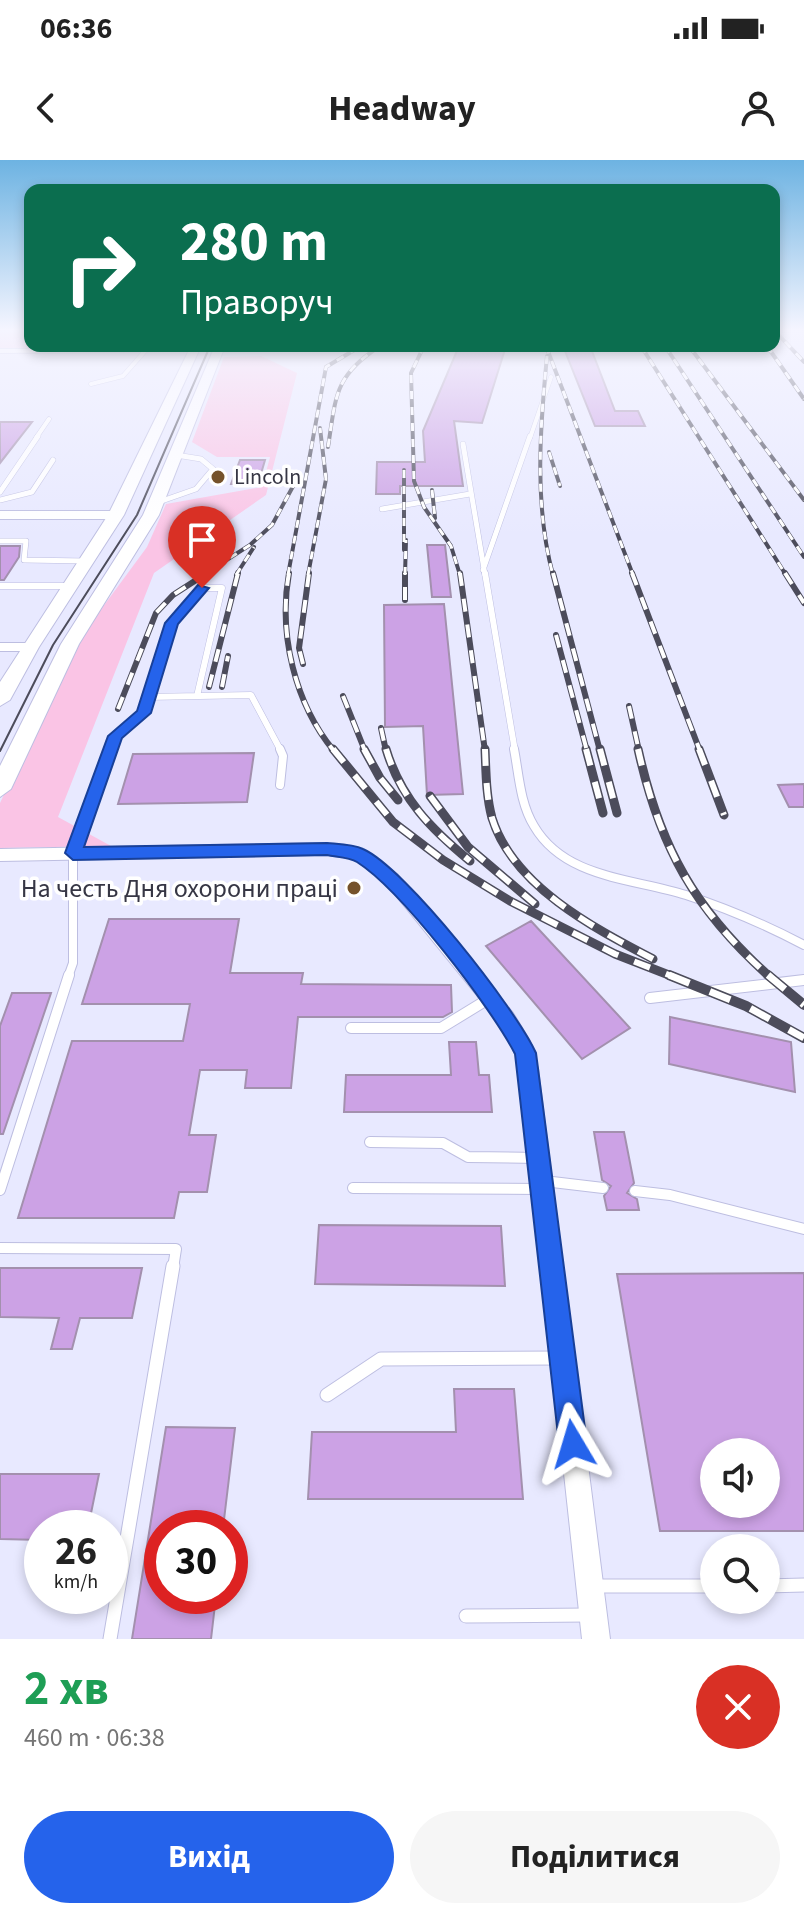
<!DOCTYPE html>
<html lang="uk">
<meta charset="utf-8">
<style>
:root{--surface:#fff;--page:#f6f6f6;--text:#222;--muted:#767676;--accent:#2563eb}
body{margin:0;font-family:"Source Sans 3",sans-serif;background:var(--page);color:var(--text);height:100vh;display:flex;flex-direction:column;font-size:30px;white-space:nowrap}
*{box-sizing:border-box;margin:0}
p{font-size:26px;color:var(--muted)}
.icon{flex:none;width:44px;height:44px;fill:none;stroke:currentColor;stroke-width:2;stroke-linecap:round;stroke-linejoin:round}
.map{position:relative;height:1479px;overflow:hidden}
.drawer{display:flex;flex-direction:column;background:var(--surface);flex:1}
.drawer>*{flex:none}
.hud{position:absolute;left:24px;top:24px;width:756px;height:168px;border-radius:16px;box-shadow:0 4px 12px #0003;background:#0b6e4f;color:#fff;overflow:hidden}
.tools{position:absolute;left:700px;top:1278px;display:grid;gap:16px}
.tools a{display:grid;place-items:center;width:80px;height:80px;border-radius:50%;background:var(--surface);box-shadow:0 4px 12px #0003;font-size:40px}
.speed{position:absolute;left:24px;top:1350px;display:flex;gap:16px;font-size:40px;font-weight:700;text-align:center}
.speed>*{display:grid;place-content:center;width:104px;height:104px;border-radius:50%;background:var(--surface);box-shadow:0 4px 12px #0003;line-height:1}
.speed small{font-size:20px;font-weight:400}
.speed .limit{border:12px solid #d22;background:#fff;color:#111}
.pin{position:absolute;display:grid;place-items:center;width:68px;height:68px;color:#fff;margin:-82px -34px;border-radius:50% 50% 50% 0;rotate:-45deg;box-shadow:0 0 8px #0007}
.pin .icon{rotate:45deg}
.me{position:absolute;width:88px;margin:-44px;rotate:353deg;stroke-linejoin:round;filter:drop-shadow(0 0 6px #0008)}
.turn{display:flex;align-items:center;gap:28px;height:168px;padding:0 24px;font-size:36px}
.turn .icon{width:104px;height:104px;stroke-width:2.5}
.turn b{display:block;font-size:56px;line-height:68px}
.round{display:grid;place-items:center;flex:none;width:84px;height:84px;border-radius:42px;background:var(--page)}
.overview{display:flex;align-items:center;justify-content:space-between;height:136px;padding:0 24px}
h1{font-size:48px;font-weight:700;line-height:60px;color:#1e9e55}
.cta{display:flex;gap:16px;margin-top:auto;padding:16px 24px}
.cta a{flex:1;height:92px;border-radius:48px;background:var(--accent);color:#fff;font-size:32px;font-weight:700;line-height:92px;text-align:center}
.cta a+a{background:var(--page);color:var(--text)}
.status{display:flex;justify-content:space-between;align-items:center;height:56px;padding:0 40px;background:var(--surface);direction:ltr}
.status svg{height:22px;fill:currentColor}
header{display:flex;justify-content:space-between;align-items:center;height:104px;padding:0 24px;background:var(--surface);font-size:36px;font-weight:700}
.map>svg:first-child{display:block}
.green{fill:#fac4e5}
.building{fill:#cca2e5;stroke:#a390ae;stroke-width:2;fill-rule:evenodd}
.lines{fill:none;stroke-linecap:round;stroke-linejoin:round}
.service-far5-casing{stroke:#bdbee1;stroke-width:5}
.service-far4-casing{stroke:#bdbee1;stroke-width:6}
.service-far3-casing{stroke:#bdbee1;stroke-width:7}
.service-far2-casing{stroke:#bdbee1;stroke-width:10}
.service-far1-casing{stroke:#bdbee1;stroke-width:12}
.service-casing{stroke:#bdbee1;stroke-width:15}
.minor-casing{stroke:#bdbee1;stroke-width:2}
.secondary-casing{stroke:#bdbee1;stroke-width:2}
.primary-casing{stroke:#bdbee1;stroke-width:2}
.service-far5{stroke:#fff;stroke-width:4}
.service-far4{stroke:#fff;stroke-width:5}
.service-far3{stroke:#fff;stroke-width:6}
.service-far2{stroke:#fff;stroke-width:8}
.service-far1{stroke:#fff;stroke-width:10}
.service{stroke:#fff;stroke-width:13}
.minor{fill:#fff;fill-rule:evenodd}
.secondary{fill:#fff;fill-rule:evenodd}
.primary{fill:#fff;fill-rule:evenodd}
.tram{stroke:#4c4c5b;stroke-width:2}
.rail-far3-casing{stroke:#4c4c5b;stroke-width:4}
.rail-far2-casing{stroke:#4c4c5b;stroke-width:6}
.rail-far1-casing{stroke:#4c4c5b;stroke-width:9}
.rail-casing{stroke:#4c4c5b;stroke-width:10}
.rail-far3{stroke:#fff;stroke-width:3;stroke-dasharray:8;stroke-linecap:butt}
.rail-far2{stroke:#fff;stroke-width:4;stroke-dasharray:13;stroke-linecap:butt}
.rail-far1{stroke:#fff;stroke-width:6;stroke-dasharray:17;stroke-linecap:butt}
.rail{stroke:#fff;stroke-width:7;stroke-dasharray:22;stroke-linecap:butt}
.route{fill:#2563eb;stroke:#184099;stroke-width:2}
.poi-dot{fill:#75522b;stroke:#fff;stroke-width:3}
.labels{text-anchor:middle;dominant-baseline:central;stroke-width:7;stroke-linejoin:round;paint-order:stroke}
.far-poi-label{font-size:22px;fill:#363644;stroke:#fff;text-anchor:start}
.poi-label{font-size:26px;fill:#363644;stroke:#fff;text-anchor:end}
</style>
<div class="status"><b>06:36</b><svg viewBox="0 0 49 12"><path d="M0 12V9h3v3zM5 12V6h3v6zM10 12V3h3v9zM15 12V0h3v12zM26 1h20v11H26zM47 4h2v5h-2z"/></svg></div>
<header><svg class="icon" aria-label="back" viewBox="0 0 24 24"><path d="M15 5l-7 7 7 7"/></svg>Headway<svg class="icon" aria-label="person" viewBox="0 0 24 24"><circle cx="12" cy="8" r="4"/><path d="M4 21q1-7 8-7t8 7"/></svg></header>
<div class="map">
<svg width="804" height="1479" viewBox="0 0 804 1479">
<rect width="100%" height="100%" fill="#e8e9ff"/>
<!-- green -->
<path class="green" d="M0 170H30V186H66L63 191 0 190Z
M261 196 297 213 266 335 154 413 58 657 111 686 0 688V643L74 486 147 387 166 344 262 327 270 297H217L192 282 224 197Z"/>
<!-- building -->
<path class="building" d="M459 186H506L482 263 454 261 463 326H400V334H376L377 302H425L423 271Z
M563 186H590L615 251H638L645 266H595Z
M0 262H32L0 303Z
M240 300H265L258 324H231Z
M427 385H445L451 437H432Z
M0 386H20L19 397 4 420H0Z
M444 444 463 634 427 635 423 566 385 567 384 445Z
M254 593 247 642 118 644 133 594Z
M804 624V647H789L778 625Z
M109 759H239L230 813H303L301 824 451 825 452 852 443 857H298L291 928H245L247 910H200L189 975H216L207 1032H179L174 1058H18L72 881H183L190 844H82Z
M531 761 630 868 582 899 486 786Z
M12 833H51L3 974H0V866Z
M670 857 791 882 795 932 669 904Z
M449 882H476L479 915H489L492 952H344L346 915H451Z
M594 972H624L634 1023 627 1033 637 1039 639 1050H607L604 1036 611 1026 602 1020Z
M319 1065 501 1066 505 1126 315 1124Z
M0 1108H142L132 1158H80L72 1189H51L59 1158 0 1157Z
M804 1113V1371H660L617 1114ZM714 1292H766V1344H714Z
M454 1229H514L523 1339H308L312 1272H456Z
M166 1267 235 1268 223 1368H162V1436H216L211 1479H132Z
M0 1314H99L88 1368H42V1380L0 1379Z"/>
<g class="lines">
<defs>
<path id="service-far5" d="M219 190H250L252 186
M91 224 123 216 145 191
M36 278 49 259
M530 278 551 217"/>
<path id="service-far4" d="M463 284 485 415
M0 332 38 276
M0 340 32 332 53 300
M156 343 196 329 213 309 201 299 176 295
M382 349 470 334
M0 381H26L24 400 86 401
M483 410 530 276"/>
<path id="service-far3" d="M485 413 515 591
M0 426H69
M148 537 251 535 281 591
M109 591 115 576 143 553 171 463 202 428H222L197 536"/>
<path id="service-far2" d="M280 589 283 596 280 625
M514 589C519 615 520 643 534 666 565 719 633 718 686 735 726 748 766 765 804 785
M68 817 73 803V693L110 589"/>
<path id="service-far1" d="M650 838 804 820
M351 868H441L490 838
M370 982 443 983 468 997 539 998
M544 1021 603 1028
M353 1028 543 1029
M0 1030 69 815
M635 1031 670 1035 804 1069
M0 1088 176 1089 173 1108"/>
<path id="service" d="M327 1235 381 1199 562 1198
M595 1426H714
M766 1426 804 1425
M466 1456 588 1455
M110 1479 173 1106"/>
<path id="minor" d="M0 189H193L196 191 0 193Z
M0 483H29L35 487 29 491H0Z
M327 683 363 690 397 714 513 853 530 881 538 909 610 1479H582L520 909 513 884 501 865 385 722 354 699 327 695 0 701V689Z"/>
<path id="secondary" d="M0 351H116L123 355 116 359H0Z"/>
<path id="primary" d="M191 186H201L124 355 39 487 10 540 0 546V522L108 355Z
M215 186H225L159 355 79 484 11 629 0 637V606L61 484 143 355Z"/>
</defs>
<!-- service-far5 casing -->
<use href="#service-far5" class="service-far5-casing"/>
<!-- service-far4 casing -->
<use href="#service-far4" class="service-far4-casing"/>
<!-- service-far3 casing -->
<use href="#service-far3" class="service-far3-casing"/>
<!-- service-far2 casing -->
<use href="#service-far2" class="service-far2-casing"/>
<!-- service-far1 casing -->
<use href="#service-far1" class="service-far1-casing"/>
<!-- service casing -->
<use href="#service" class="service-casing"/>
<!-- minor casing -->
<use href="#minor" class="minor-casing"/>
<!-- secondary casing -->
<use href="#secondary" class="secondary-casing"/>
<!-- primary casing -->
<use href="#primary" class="primary-casing"/>
<!-- service-far5 -->
<use href="#service-far5" class="service-far5"/>
<!-- service-far4 -->
<use href="#service-far4" class="service-far4"/>
<!-- service-far3 -->
<use href="#service-far3" class="service-far3"/>
<!-- service-far2 -->
<use href="#service-far2" class="service-far2"/>
<!-- service-far1 -->
<use href="#service-far1" class="service-far1"/>
<!-- service -->
<use href="#service" class="service"/>
<!-- minor -->
<use href="#minor" class="minor"/>
<!-- secondary -->
<use href="#secondary" class="secondary"/>
<!-- primary -->
<use href="#primary" class="primary"/>
<!-- tram -->
<path class="tram" d="M0 591 53 485 137 355 210 186"/>
<defs>
<path id="rail-far3" d="M774 170 804 202
M424 186 411 213 414 321 424 347 451 386 460 415
M546 186 633 415
M641 186 786 415
M665 186 804 397
M689 186 804 340
M767 186 804 239
M547 196C540 268 534 345 553 415
M328 287C336 236 334 216 380 186
M549 292 560 326
M404 310V390
M432 330 435 358
M203 415 250 385 272 365 297 319
M236 415 254 387
M288 415 326 207 361 186
M308 415 326 319 320 268
M405 415 406 380"/>
<path id="rail-far2" d="M289 413C278 474 295 544 334 591
M460 413 485 591
M553 413 600 591
M632 413 700 591
M785 413 804 443
M405 440V413
M556 475 587 591
M303 504 299 488 309 413
M209 527 238 413
M222 527 228 496
M343 536 365 591
M629 546 639 591
M118 549 156 453 173 435 207 413
M381 568 386 591"/>
<path id="rail-far1" d="M333 589 393 662 443 700 510 741 615 794 674 817
M364 589 380 618 398 640
M386 589C401 639 431 669 470 701
M485 589C486 612 486 636 492 658 513 726 594 768 653 799
M586 589 603 653
M600 589 617 653
M638 589C660 688 695 750 770 817
M699 589 724 655
M430 636 468 687 535 744"/>
<path id="rail" d="M669 815 746 846 804 878
M768 815 804 845"/>
</defs>
<!-- rail-far3 casing -->
<use href="#rail-far3" class="rail-far3-casing"/>
<!-- rail-far2 casing -->
<use href="#rail-far2" class="rail-far2-casing"/>
<!-- rail-far1 casing -->
<use href="#rail-far1" class="rail-far1-casing"/>
<!-- rail casing -->
<use href="#rail" class="rail-casing"/>
<!-- rail-far3 -->
<use href="#rail-far3" class="rail-far3"/>
<!-- rail-far2 -->
<use href="#rail-far2" class="rail-far2"/>
<!-- rail-far1 -->
<use href="#rail-far1" class="rail-far1"/>
<!-- rail -->
<use href="#rail" class="rail"/>
</g>
<!-- sky -->
<linearGradient id="sky" x2="0" y2="1"><stop stop-color="#6db3e2"/><stop offset="0.45" stop-color="#f5f5ff"/><stop offset="1" stop-color="#f5f5ff" stop-opacity="0"/></linearGradient>
<rect width="804" height="377" fill="url(#sky)"/>
<!-- route -->
<path class="route" d="M198 425 209 428 178 464 151 553 122 578 84 687 327 683C338 684 353 684 363 689 406 708 516 849 536 893L587 1284 583 1294 573 1298 563 1294 559 1284 515 894C491 847 401 730 357 702 349 697 337 697 327 695L73 700 65 693 108 576 137 551 165 463Z"/>
<!-- markers -->
<g class="poi-dot">
<circle cx="218" cy="317" r="8"/>
<circle cx="354" cy="728" r="8"/>
</g>
<g class="labels">
<!-- far-poi labels -->
<g class="far-poi-label">
<text x="234" y="317">Lincoln</text>
</g>
<!-- poi labels -->
<g class="poi-label">
<text x="338" y="728">На честь Дня охорони праці</text>
</g>
</g>
</svg>
<div class="tools">
<a><svg class="icon" aria-label="sound" viewBox="0 0 24 24"><path d="M4 9h4l5-4v14l-5-4H4zM17 9q2 3 0 6"/></svg></a>
<a><svg class="icon" aria-label="search" viewBox="0 0 24 24"><circle cx="10" cy="10" r="6"/><path d="M15 15l6 6"/></svg></a>
</div>
<div class="speed"><div>26<small>km/h</small></div><div class="limit">30</div></div>
<div class="pin" style="left:202px;top:428px;background:#d93025"><svg class="icon" aria-label="arrive" viewBox="0 0 24 24"><path d="M6 21V4h12l-3 4 3 4H6"/></svg></div>
<svg class="me" style="left:573px;top:1284px" viewBox="-20 -20 40 40"><path d="M0-17L14 15 0 8-14 15z" fill="#2563eb" stroke="#fff" stroke-width="4"/></svg>
<div class="hud">
<div class="turn"><svg class="icon" aria-label="right" viewBox="0 0 24 24"><path d="M7 20v-9h11M14 6l5 5-5 5"/></svg><div><b>280 m</b>Праворуч</div></div>
</div>
</div>
<section class="drawer">
<div class="overview"><div><h1>2 хв</h1><p>460 m · 06:38</p></div><a class="round" style="background:#d93025;color:#fff"><svg class="icon" aria-label="close" viewBox="0 0 24 24"><path d="M6 6l12 12M18 6L6 18"/></svg></a></div>
<div class="cta"><a>Вихід</a><a>Поділитися</a></div>
</section>
